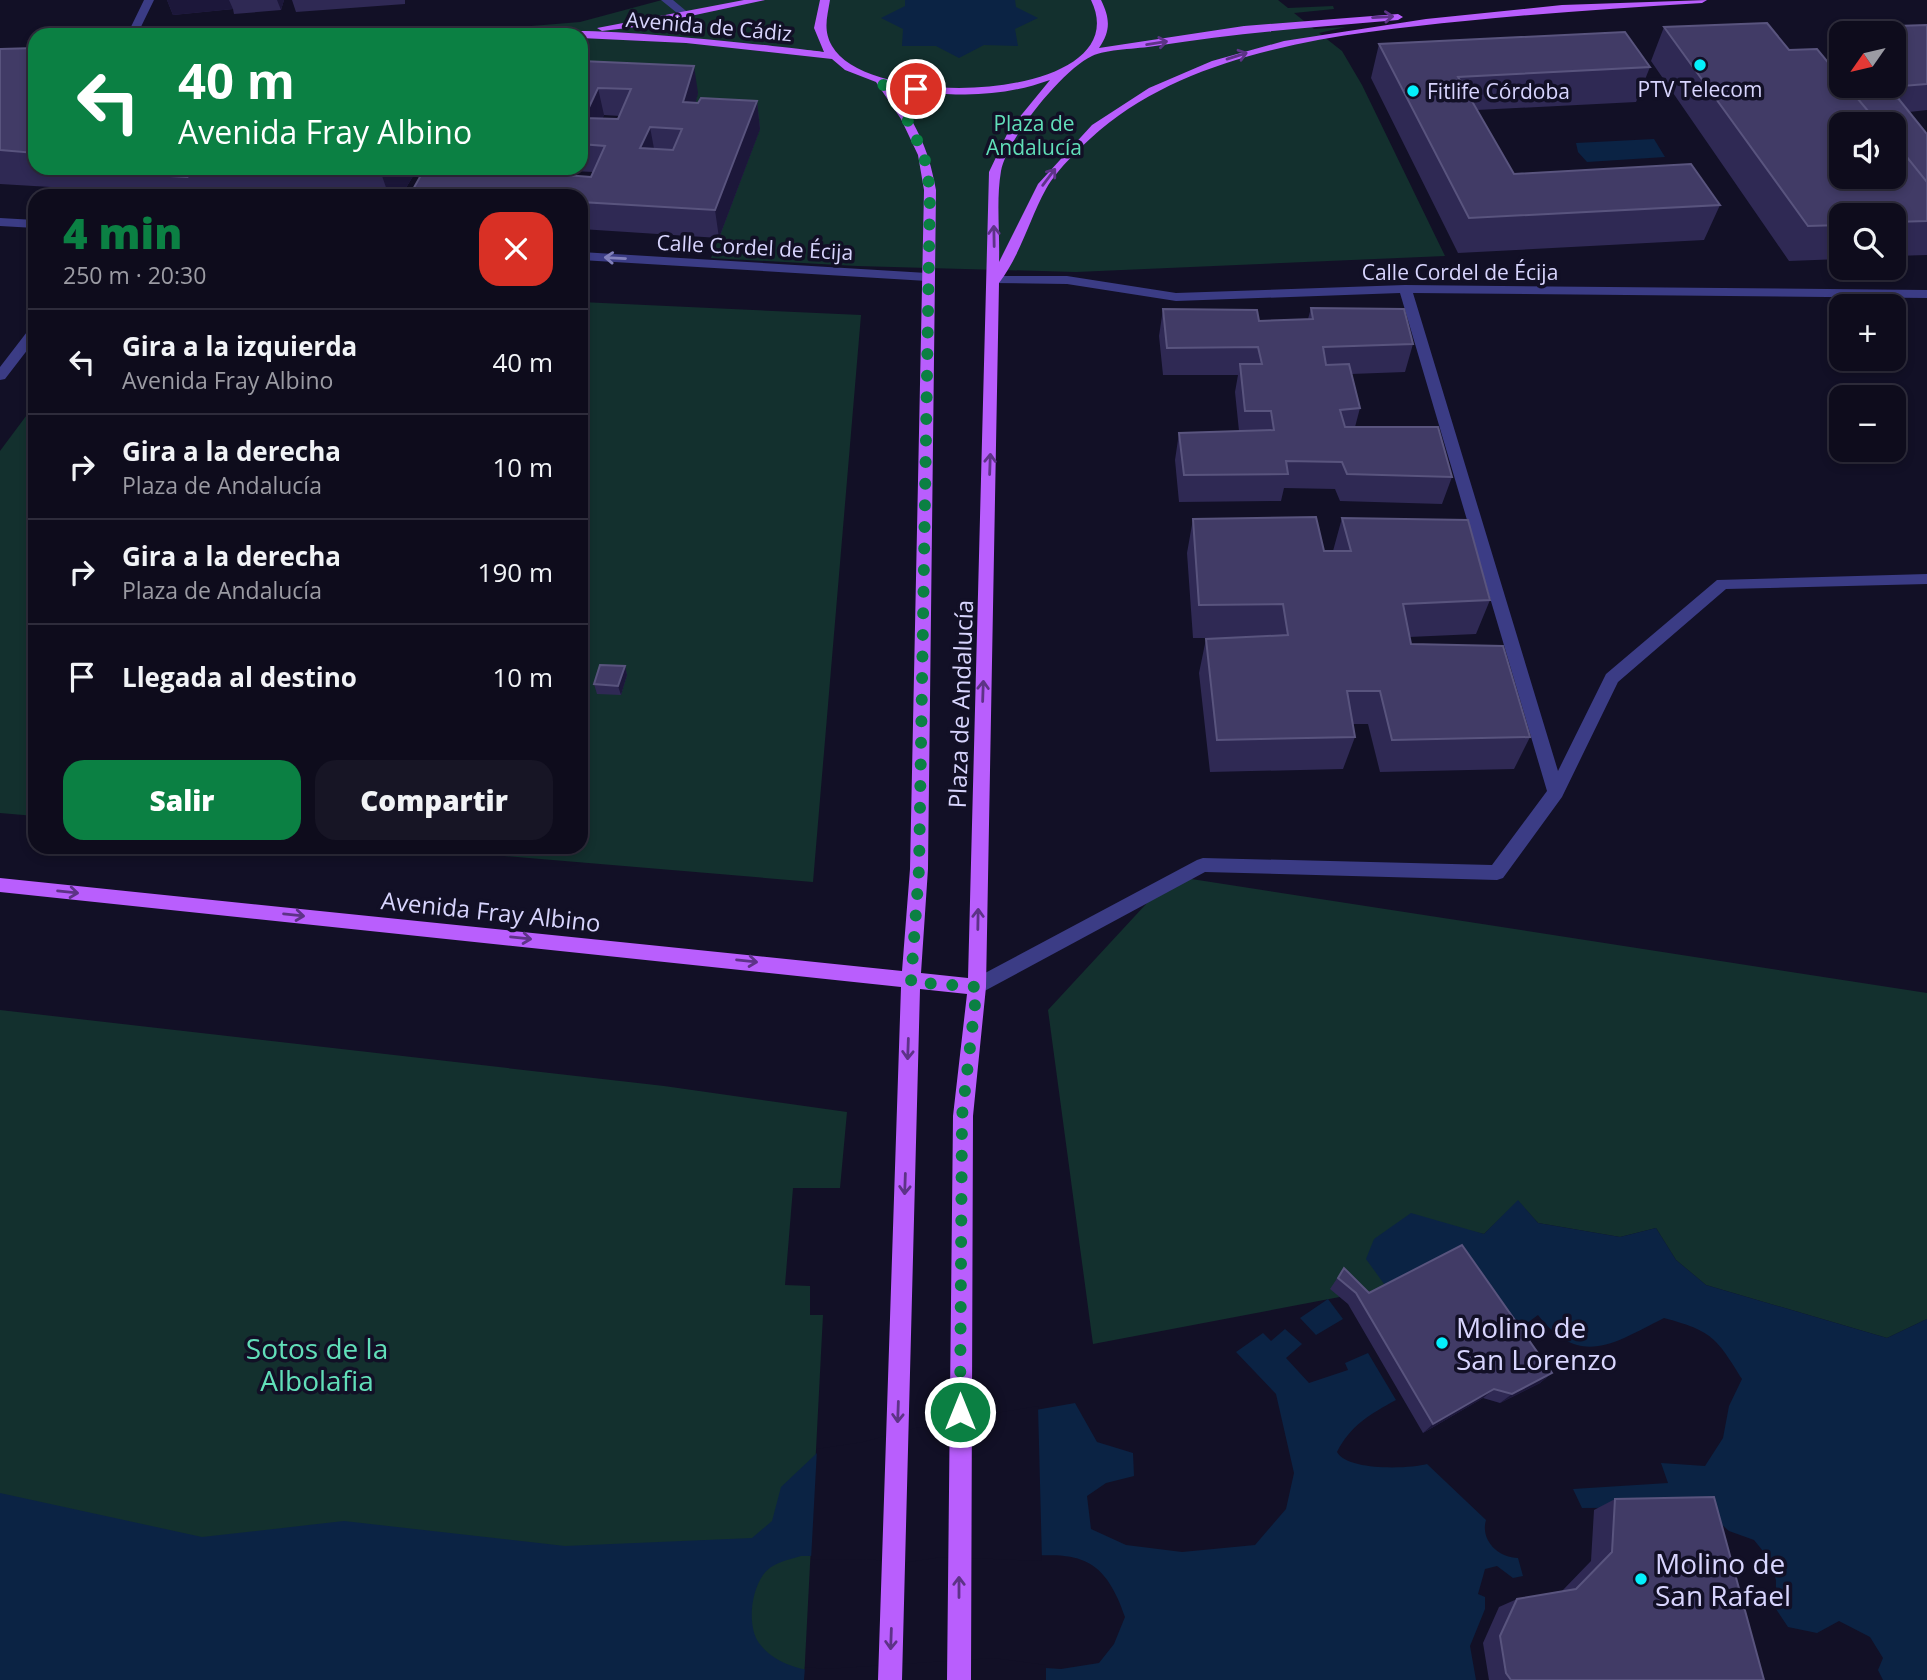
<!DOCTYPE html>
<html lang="es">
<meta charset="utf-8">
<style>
:root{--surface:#0e0c1c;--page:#171525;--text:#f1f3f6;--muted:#9b9ba3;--line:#2e2c3b;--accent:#0b8043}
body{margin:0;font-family:"Open Sans",sans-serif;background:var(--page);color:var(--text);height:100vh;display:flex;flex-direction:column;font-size:26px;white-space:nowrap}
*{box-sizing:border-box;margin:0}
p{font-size:23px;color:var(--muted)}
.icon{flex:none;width:38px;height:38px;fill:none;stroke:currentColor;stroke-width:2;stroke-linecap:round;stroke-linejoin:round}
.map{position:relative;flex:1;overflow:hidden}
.details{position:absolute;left:28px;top:189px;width:560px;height:665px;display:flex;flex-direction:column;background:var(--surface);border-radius:21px;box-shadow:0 4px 10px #0003,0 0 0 2px var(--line)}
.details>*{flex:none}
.guide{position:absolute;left:28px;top:28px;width:560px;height:147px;border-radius:21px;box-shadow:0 4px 10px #0003,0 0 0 2px var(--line);background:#0b8043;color:#fff;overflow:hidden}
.needle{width:46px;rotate:236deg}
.controls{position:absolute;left:1829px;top:21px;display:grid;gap:14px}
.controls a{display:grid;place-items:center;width:77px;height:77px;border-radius:14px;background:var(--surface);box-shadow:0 4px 10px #0003,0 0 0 2px var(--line);font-size:35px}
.pin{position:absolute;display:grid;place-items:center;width:60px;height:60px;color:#fff;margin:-30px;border:4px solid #fff;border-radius:50%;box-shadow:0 2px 7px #0007}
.me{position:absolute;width:77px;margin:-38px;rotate:0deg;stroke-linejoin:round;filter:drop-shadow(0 0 5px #0008)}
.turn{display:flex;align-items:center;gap:24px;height:147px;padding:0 35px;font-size:32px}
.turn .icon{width:91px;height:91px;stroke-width:2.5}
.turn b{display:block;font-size:49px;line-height:60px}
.round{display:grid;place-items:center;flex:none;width:74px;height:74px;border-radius:21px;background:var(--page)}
.summary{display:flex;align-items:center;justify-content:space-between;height:119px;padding:0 35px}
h1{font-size:42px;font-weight:800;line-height:52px;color:var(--accent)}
.primary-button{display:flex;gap:14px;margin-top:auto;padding:14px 35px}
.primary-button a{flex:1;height:80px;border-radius:21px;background:var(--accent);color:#fff;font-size:28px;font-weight:800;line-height:80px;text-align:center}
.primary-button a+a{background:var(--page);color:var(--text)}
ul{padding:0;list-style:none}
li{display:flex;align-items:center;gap:21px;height:105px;padding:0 35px;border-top:2px solid var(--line)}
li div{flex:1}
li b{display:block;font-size:26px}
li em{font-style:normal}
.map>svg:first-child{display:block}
.green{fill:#13302e}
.water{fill:#0b2344;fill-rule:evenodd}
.pier{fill:#121026}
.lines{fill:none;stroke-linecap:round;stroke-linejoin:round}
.minor{fill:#3b3c85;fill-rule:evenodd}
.major{fill:#b95efd;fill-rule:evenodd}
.wall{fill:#2f2954;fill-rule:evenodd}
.shaded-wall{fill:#1c173a}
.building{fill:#413b66;stroke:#59547e;stroke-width:2;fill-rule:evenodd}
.oneway{stroke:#5d3387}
.oneway2{stroke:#8281bb}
.route{stroke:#0b8043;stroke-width:12;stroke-dasharray:0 21.6}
.poi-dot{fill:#04f0fc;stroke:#121026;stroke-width:2.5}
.labels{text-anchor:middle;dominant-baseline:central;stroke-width:7;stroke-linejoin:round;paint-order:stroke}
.far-street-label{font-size:21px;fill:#d8d5fe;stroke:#121026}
.far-poi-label{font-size:21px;fill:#d8d5fe;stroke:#121026}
.far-park-label{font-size:21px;fill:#61dfb9;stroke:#121026}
.street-label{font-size:24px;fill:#d8d5fe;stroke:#121026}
.near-poi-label{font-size:28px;fill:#d8d5fe;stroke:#121026;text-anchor:start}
.near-park-label{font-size:28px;fill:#61dfb9;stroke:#121026}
</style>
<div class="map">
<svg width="1927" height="1680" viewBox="0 0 1927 1680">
<rect width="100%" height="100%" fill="#121026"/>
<!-- green -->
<path class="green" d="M662 0H1278L1288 8 1333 6 1334 9 1294 13 1314 29 1346 27 1319 33 1342 51 1362 85 1445 256 1076 272 857 266 711 258 760 129 689 124 698 93 581 87V35H516L519 27 580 22Z
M581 302 861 315 813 882 398 847H581Z
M35 404V816L0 813V451Z
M1172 876 1927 993V1319L1887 1338 1706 1285 1676 1260 1656 1228 1620 1237 1538 1223 1518 1201 1484 1234 1466 1230 1387 1288 1093 1344 1048 1010Z
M0 1010 664 1086 847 1112 840 1188H793L785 1285 810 1286V1315H823L804 1680H0Z"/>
<!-- water -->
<path class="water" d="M905 0H1015L1016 7 1038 18 1015 29 1018 46 984 45 959 58 936 46H902L903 29 881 18 905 6Z
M1654 139 1665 157 1587 162 1578 152 1576 143Z
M1518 1200 1538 1223 1620 1237 1656 1228 1676 1260 1706 1285 1887 1338 1927 1319V1680H1883L1878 1670 1883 1658 1870 1637 1839 1621 1817 1633 1788 1627 1776 1609V1580L1767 1556 1754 1540 1729 1531 1702 1507 1582 1508 1573 1489 1668 1483 1661 1463 1705 1466 1723 1438 1729 1406 1742 1379C1716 1337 1712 1331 1664 1318 1614 1343 1580 1369 1538 1315L1511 1335 1387 1288 1366 1259 1374 1239 1411 1213 1484 1234Z
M1328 1299 1343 1319 1316 1335 1300 1318Z
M1285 1329 1302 1344 1286 1358 1309 1383 1348 1370 1345 1363 1368 1353 1396 1400C1370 1414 1350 1426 1337 1452 1347 1471 1409 1469 1427 1464L1486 1520C1480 1540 1498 1558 1518 1558L1523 1576 1513 1578 1497 1566 1485 1569 1478 1594 1485 1597V1609L1470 1646 1476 1680H0V1493L202 1537 344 1521 565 1546 752 1538 772 1521 781 1487 817 1453 955 1432 1002 1416 1075 1403 1097 1442 1133 1453 1134 1476 1106 1483 1087 1496 1091 1529 1126 1545 1182 1552 1255 1545 1286 1509 1294 1473 1276 1394 1236 1352 1263 1333 1271 1341ZM991 1555C1059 1560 1098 1536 1125 1617L1114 1644 1099 1663 1061 1669 1015 1666 826 1673C801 1670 774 1664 759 1643 747 1626 751 1592 763 1575 771 1563 788 1560 801 1556Z"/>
<!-- pier -->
<path class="pier" d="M1038 1406 1042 1561 942 1557 902 1563 867 1559 811 1560 817 1449 863 1442 919 1427 955 1429 1002 1412Z
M993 1658 1046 1665V1680H804L805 1667 826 1669Z"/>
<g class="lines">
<!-- minor -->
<path class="minor" d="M144 0H154L137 35H127Z
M661 0H673L691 15 682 17Z
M0 218 35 220V228L0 226Z
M581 252 927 273 933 277 927 281 581 260Z
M995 276H1067L1176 293 1405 285 1927 290V298L1413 293 1558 771 1606 674 1717 580 1927 574V584L1726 589 1618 682 1562 797 1503 878 1497 880 1205 872 977 995 970 993 968 987 970 981 1197 860 1203 858 1492 865 1547 791 1400 293 1176 301 1067 284 990 283 989 280Z
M35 327V340L5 379 0 380V367L30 328Z"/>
<!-- major -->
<path class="major" d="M744 0H765L644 26 602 31 597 28Z
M820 0H830C827 18 823 30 832 46 870 113 1140 101 1091 0H1101C1110 18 1111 31 1099 48L1244 26 1398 14 1403 17 1398 20C1316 27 1236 33 1155 46 1138 49 1106 49 1092 56 1062 70 1007 139 1001 171 996 200 1000 233 999 262L1038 184 1092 125 1149 88 1212 61 1284 41 1426 19 1562 5 1707 0 1702 3C1623 8 1544 13 1465 21 1344 33 1196 49 1100 130 1082 146 1058 168 1046 189 1029 220 1021 254 999 283L986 987 973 1116 971 1680H947L953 1116 967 994 920 989 902 1680H878L901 987 0 892V878L902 971 910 869 924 190 918 155 901 119 876 82 845 70 832 59 686 43 581 38V35H540C560 21 785 47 824 52L814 28ZM1050 80 1009 130 989 172 968 978 921 973 928 869 936 190C928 145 915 123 889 85 944 98 997 99 1050 80Z"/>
</g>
<!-- wall -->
<path class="wall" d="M167 0H284L281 10 234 14 233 9 173 15Z
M292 0H405V4L296 12Z
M1927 25V110L1909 112 1927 134V255L1894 256V215H1841V259L1789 261 1651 61 1664 27 1834 69 1841 55V86H1894V33H1863L1866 27Z
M1379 44 1650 67 1636 102 1477 110 1514 174 1720 205 1704 240 1458 253 1371 78Z
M35 48V168H418L401 196H202L0 184V49Z
M581 61 698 93 695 103 757 101 760 129 719 238 581 229V196H413L412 191 425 168H581ZM604 115 620 116 618 119H602ZM573 171 593 172 591 177 571 175Z
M1311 308 1413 344 1405 372 1351 374 1360 408 1355 427 1452 477 1442 504 1340 501 1335 489 1284 488 1281 501 1179 502 1175 460 1179 433 1239 431 1235 392 1238 375H1163L1159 336 1163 309 1259 321 1308 319Z
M1342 518 1490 600 1476 634 1409 637 1411 644 1530 737 1514 769 1380 772 1368 724H1353L1355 737 1343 769 1210 772 1199 673 1206 639 1236 638H1193L1187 553 1193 519 1324 551H1333Z
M625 666 627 675 621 695 597 694 594 684Z
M1344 1268 1369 1293 1552 1373 1540 1383 1500 1403 1483 1398 1423 1433 1348 1304 1330 1289Z
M1615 1499 1764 1680H1489L1483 1643 1499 1607 1517 1599 1562 1591 1591 1561 1594 1510Z"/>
<!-- shaded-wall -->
<path class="shaded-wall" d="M167 0H229L233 9 173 15Z
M277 0H284L281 10Z
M694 66 698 93 688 129 683 102Z
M598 88 604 115 590 145 584 118Z
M757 101 760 129 719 238 715 210Z
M650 127 655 154 640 148Z
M385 168H418L401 196H389L381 173Z
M555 168H572L573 171 562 196 553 174Z
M625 666 627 675 621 695 618 686Z
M1552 1373 1540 1383 1500 1403 1512 1394Z
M1494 1389 1483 1398 1423 1433 1433 1424Z"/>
<!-- building -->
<path class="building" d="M1767 23 1789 50 1817 49 1841 78V86H1847L1879 124H1841V177H1894V141L1927 182V221L1894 222V215H1841V225L1808 226 1664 27Z
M1927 25V84L1889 87 1927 134V182L1894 141V124H1879L1847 86H1894V33H1871L1866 27Z
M1625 32 1650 67 1458 77 1514 174 1691 164 1720 205 1469 218 1379 44Z
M400 34 414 35H337Z
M35 48V153L0 150V49Z
M581 61 694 66 683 102 698 103 701 98 757 101 715 210 581 202V196H491L412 191 425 168H555L553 174 591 177 605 146 581 144ZM598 88 631 89 618 119 584 118ZM650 127 682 129 673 150 640 148Z
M81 168H183L187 177 79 171Z
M295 168H385L381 173Z
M1311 308 1404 309 1413 344 1323 347 1326 365 1349 364 1360 408 1340 410 1345 427H1438L1452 477 1347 474 1342 462 1286 461 1288 474 1184 475 1179 433 1274 430 1271 411H1245L1240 364H1262L1258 347 1167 348 1163 309 1257 310 1259 321 1313 319Z
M1316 517 1324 551H1351L1342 518 1468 520 1490 600 1403 604 1411 644 1503 646 1530 737 1392 740 1380 691H1347L1355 737 1217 740 1206 639 1288 635 1283 604 1199 605 1193 519Z
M600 665 625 666 618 686 594 684Z
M1462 1245 1552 1373 1512 1394 1494 1389 1433 1424 1356 1293 1338 1278 1344 1268 1369 1293Z
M1714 1497 1764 1680H1511L1506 1673 1500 1636 1517 1599 1576 1589 1612 1552 1615 1499Z"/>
<!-- one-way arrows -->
<defs><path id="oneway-shaft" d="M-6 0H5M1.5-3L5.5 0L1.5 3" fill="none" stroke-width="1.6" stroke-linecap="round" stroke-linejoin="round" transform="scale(1.75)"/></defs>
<g class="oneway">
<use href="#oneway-shaft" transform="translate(1383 17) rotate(-3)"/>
<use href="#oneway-shaft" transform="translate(1157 43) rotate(-9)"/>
<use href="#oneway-shaft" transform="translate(1237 56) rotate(-17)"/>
<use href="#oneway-shaft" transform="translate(1049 177) rotate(-53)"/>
<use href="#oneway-shaft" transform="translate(994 236) rotate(-91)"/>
<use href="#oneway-shaft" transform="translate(990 464) rotate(-88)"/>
<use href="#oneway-shaft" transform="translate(983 691) rotate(-88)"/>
<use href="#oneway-shaft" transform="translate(68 892) rotate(6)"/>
<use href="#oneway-shaft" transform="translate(294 915) rotate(6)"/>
<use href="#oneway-shaft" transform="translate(978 919) rotate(-89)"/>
<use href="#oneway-shaft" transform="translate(521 938) rotate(6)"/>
<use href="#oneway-shaft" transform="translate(747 961) rotate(6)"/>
<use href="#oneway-shaft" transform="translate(908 1049) rotate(92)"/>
<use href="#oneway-shaft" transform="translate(905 1184) rotate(92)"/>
<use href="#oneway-shaft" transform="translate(898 1412) rotate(92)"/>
<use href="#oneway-shaft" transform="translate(959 1587) rotate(-90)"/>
<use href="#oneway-shaft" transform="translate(891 1639) rotate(92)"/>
</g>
<use class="oneway2" href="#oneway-shaft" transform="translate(615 258) rotate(-177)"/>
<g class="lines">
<!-- route -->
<path class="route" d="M916 89 880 80 907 119 924 155 930 190 919 869 911 982 977 987 962 1116 960 1412"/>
</g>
<!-- markers -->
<g class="poi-dot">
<circle cx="1700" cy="65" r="7"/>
<circle cx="1413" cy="91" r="7"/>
<circle cx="1442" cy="1343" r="7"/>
<circle cx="1641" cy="1579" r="7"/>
</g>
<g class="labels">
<!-- far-street labels -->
<g class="far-street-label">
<text transform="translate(709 26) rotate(5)">Avenida de Cádiz</text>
<text transform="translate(755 247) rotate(3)">Calle Cordel de Écija</text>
<text x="1460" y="272">Calle Cordel de Écija</text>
</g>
<!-- far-poi labels -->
<g class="far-poi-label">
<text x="1700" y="89">PTV Telecom</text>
<text x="1427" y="91" text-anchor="start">Fitlife Córdoba</text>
</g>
<!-- far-park labels -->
<g class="far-park-label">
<text x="1034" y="123">Plaza de<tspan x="1034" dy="24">Andalucía</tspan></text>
</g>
<!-- street labels -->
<g class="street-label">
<text transform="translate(960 704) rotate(-88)">Plaza de Andalucía</text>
<text transform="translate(491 911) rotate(6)">Avenida Fray Albino</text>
</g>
<!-- near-poi labels -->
<g class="near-poi-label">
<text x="1456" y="1327">Molino de<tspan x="1456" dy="32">San Lorenzo</tspan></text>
<text x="1655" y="1563">Molino de<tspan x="1655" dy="32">San Rafael</tspan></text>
</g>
<!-- near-park labels -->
<g class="near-park-label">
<text x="317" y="1348">Sotos de la<tspan x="317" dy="32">Albolafia</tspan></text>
</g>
</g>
</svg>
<div class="controls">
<a><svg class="needle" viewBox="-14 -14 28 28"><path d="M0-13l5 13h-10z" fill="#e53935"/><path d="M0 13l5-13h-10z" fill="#9b9ba3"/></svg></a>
<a><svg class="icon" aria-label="sound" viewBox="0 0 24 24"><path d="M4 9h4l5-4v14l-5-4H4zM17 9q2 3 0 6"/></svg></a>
<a><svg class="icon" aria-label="search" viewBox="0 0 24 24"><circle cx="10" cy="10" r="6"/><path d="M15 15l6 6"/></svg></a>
<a>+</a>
<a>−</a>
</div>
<div class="pin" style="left:916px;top:89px;background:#d93025"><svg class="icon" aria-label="arrive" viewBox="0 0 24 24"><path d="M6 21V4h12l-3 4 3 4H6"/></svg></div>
<svg class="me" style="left:960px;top:1412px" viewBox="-20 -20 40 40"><circle r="17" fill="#0b8043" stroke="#fff" stroke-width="3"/><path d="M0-11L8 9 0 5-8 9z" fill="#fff"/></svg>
<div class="guide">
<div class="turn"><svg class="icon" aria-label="left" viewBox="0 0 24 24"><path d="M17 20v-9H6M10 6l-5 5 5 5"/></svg><div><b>40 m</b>Avenida Fray Albino</div></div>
</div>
<section class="details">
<div class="summary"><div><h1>4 min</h1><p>250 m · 20:30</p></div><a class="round" style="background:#d93025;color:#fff"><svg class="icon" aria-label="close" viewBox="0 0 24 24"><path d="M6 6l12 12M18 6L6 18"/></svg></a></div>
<ul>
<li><svg class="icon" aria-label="left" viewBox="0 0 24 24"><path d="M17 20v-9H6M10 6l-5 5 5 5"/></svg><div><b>Gira a la izquierda</b><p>Avenida Fray Albino</p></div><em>40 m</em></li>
<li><svg class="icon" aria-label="right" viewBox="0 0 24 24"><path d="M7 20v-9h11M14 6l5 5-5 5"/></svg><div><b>Gira a la derecha</b><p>Plaza de Andalucía</p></div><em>10 m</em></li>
<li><svg class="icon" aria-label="right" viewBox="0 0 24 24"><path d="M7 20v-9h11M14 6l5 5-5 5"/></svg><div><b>Gira a la derecha</b><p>Plaza de Andalucía</p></div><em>190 m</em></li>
<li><svg class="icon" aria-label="arrive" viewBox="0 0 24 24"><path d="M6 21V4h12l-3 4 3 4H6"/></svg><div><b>Llegada al destino</b></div><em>10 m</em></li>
</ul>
<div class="primary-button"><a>Salir</a><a>Compartir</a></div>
</section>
</div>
